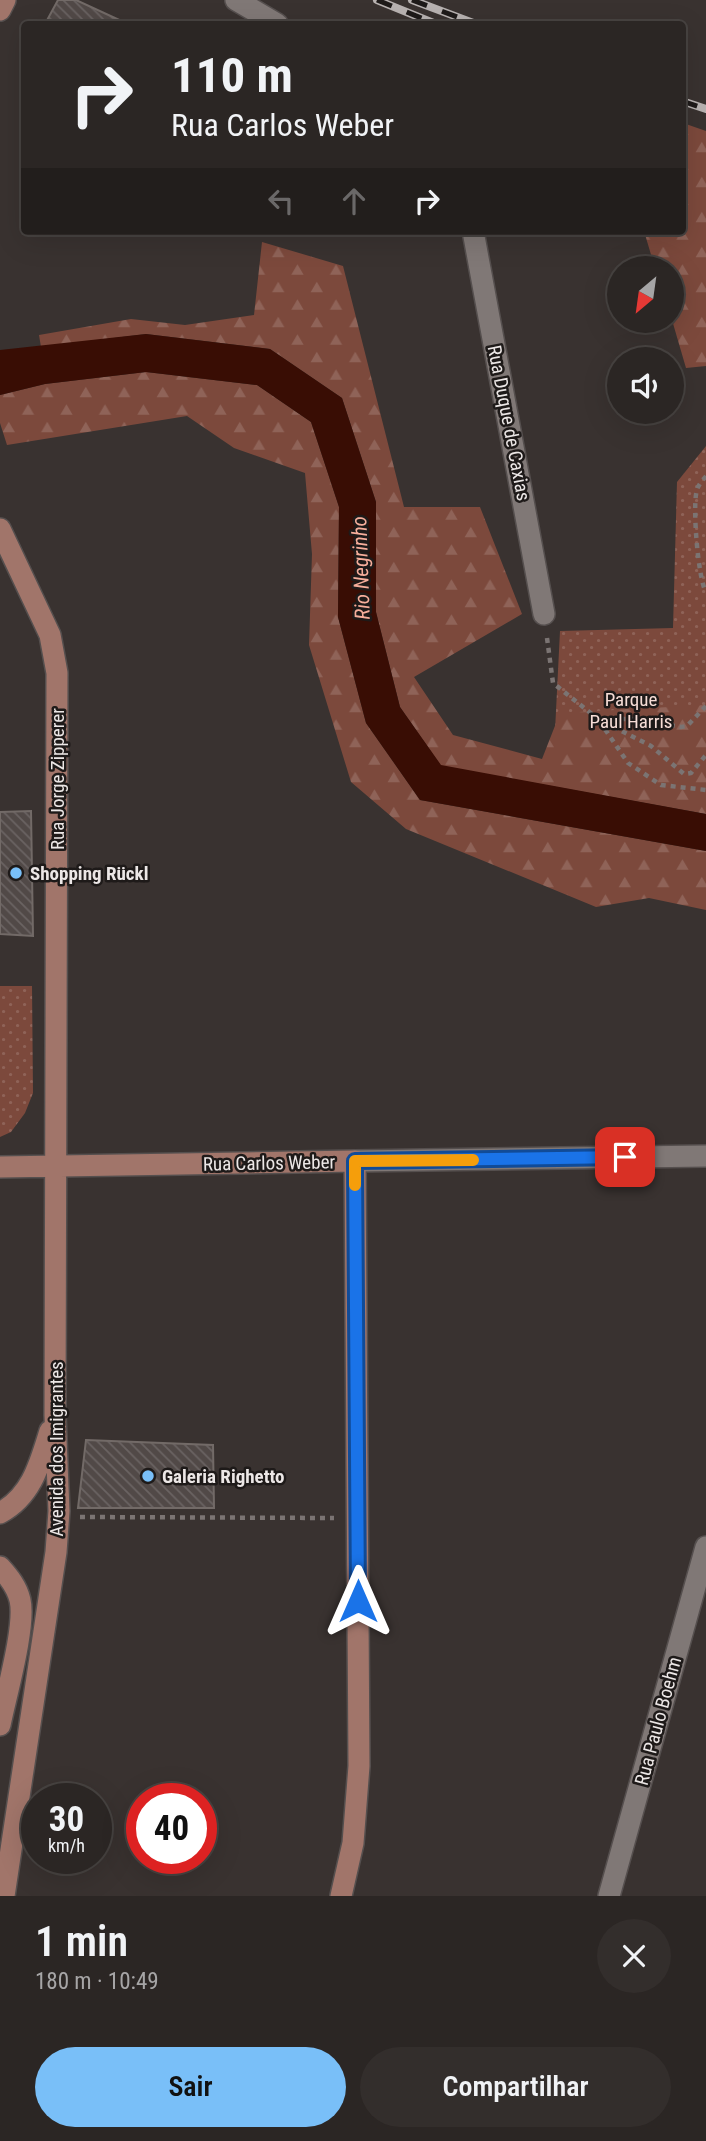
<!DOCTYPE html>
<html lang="pt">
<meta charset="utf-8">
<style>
:root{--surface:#2b2624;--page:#332e2c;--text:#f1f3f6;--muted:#a6a5a6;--line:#474341;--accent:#79bff8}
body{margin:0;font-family:"Roboto Condensed",sans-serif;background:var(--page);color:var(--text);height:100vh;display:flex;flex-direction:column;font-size:26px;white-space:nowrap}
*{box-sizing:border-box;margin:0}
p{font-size:23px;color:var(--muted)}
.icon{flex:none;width:38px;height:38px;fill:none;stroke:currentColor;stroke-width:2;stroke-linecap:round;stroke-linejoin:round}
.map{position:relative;height:1896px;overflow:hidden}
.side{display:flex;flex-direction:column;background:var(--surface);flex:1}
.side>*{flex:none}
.banner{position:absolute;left:21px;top:21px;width:665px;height:214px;border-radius:7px;box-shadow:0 7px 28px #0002,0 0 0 2px var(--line);background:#2b2624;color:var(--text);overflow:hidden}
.needle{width:46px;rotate:209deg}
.fabs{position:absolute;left:607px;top:256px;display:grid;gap:14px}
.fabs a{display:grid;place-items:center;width:77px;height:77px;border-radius:50%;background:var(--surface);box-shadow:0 7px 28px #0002,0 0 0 2px var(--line);font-size:35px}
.speed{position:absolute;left:21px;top:1783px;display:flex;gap:14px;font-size:35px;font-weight:700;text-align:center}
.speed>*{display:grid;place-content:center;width:91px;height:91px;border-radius:50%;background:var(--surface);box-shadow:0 7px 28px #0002,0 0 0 2px var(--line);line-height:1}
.speed small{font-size:18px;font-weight:400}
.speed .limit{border:10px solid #d22;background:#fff;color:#111}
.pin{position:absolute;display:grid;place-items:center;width:60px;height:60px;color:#fff;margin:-30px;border-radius:14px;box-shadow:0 4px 10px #0006}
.me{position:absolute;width:77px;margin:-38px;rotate:0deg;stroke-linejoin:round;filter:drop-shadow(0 0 5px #0008)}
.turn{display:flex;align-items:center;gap:24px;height:147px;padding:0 35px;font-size:32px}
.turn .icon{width:91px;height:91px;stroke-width:2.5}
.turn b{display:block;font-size:49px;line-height:60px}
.lanes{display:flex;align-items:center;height:66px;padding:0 35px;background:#0003;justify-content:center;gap:35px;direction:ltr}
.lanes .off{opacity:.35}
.round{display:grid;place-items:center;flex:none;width:74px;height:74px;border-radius:37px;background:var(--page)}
.headline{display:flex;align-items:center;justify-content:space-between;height:119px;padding:0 35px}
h1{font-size:42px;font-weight:600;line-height:52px}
.primary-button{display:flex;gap:14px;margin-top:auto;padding:14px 35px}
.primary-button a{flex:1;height:80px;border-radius:42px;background:var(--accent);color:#111;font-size:28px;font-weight:600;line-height:80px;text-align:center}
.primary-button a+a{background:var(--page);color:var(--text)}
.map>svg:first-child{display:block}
.green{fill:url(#green-dots)}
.forest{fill:url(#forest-firs)}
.water{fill:#390d04}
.building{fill:url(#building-back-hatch);stroke:#726a67;stroke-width:2}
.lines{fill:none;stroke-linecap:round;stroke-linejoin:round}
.street-casing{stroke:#554f4e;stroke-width:24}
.secondary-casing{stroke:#554f4e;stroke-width:24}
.path{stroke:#7b7473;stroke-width:4.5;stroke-dasharray:5 5;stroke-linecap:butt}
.street{stroke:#807876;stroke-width:21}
.secondary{stroke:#a1756a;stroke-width:21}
.rail-casing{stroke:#b8b2b1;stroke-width:8}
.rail{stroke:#1e1a19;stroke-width:5;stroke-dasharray:16;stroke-linecap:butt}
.route-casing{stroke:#114b97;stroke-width:18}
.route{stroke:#1a73e8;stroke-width:12}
.slow{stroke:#f59e0b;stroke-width:12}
.poi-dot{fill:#79bff8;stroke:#1e1a19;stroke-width:2.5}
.labels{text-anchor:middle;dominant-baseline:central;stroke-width:5;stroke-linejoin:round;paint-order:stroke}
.street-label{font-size:19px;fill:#ece7e6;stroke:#1e1a19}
.park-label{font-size:19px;fill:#f7ddd6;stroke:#1e1a19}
.poi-label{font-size:19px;font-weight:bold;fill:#ece7e6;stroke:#1e1a19;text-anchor:start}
.water-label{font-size:21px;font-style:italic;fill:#f7ae9b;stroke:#1e1a19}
</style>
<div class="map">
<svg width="706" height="1896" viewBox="0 0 706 1896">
<defs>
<pattern id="green-dots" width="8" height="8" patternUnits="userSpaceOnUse" patternTransform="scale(1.75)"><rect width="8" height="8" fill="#7c493c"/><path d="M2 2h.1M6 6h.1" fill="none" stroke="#8f6358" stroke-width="1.8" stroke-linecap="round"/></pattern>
<pattern id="forest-firs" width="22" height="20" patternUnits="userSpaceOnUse" patternTransform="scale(1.75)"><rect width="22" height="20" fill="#7c493c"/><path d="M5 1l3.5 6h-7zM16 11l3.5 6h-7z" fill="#8f6358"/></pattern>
<pattern id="building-back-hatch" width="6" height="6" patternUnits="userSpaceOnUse" patternTransform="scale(1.75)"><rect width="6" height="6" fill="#514947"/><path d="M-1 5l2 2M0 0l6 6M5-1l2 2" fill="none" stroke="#6a6362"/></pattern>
</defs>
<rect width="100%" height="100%" fill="#393230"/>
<!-- green -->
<path class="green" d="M706 446V807L553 771 560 631 673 628 677 482Z
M0 986H32L33 1093 25 1113 11 1132 0 1137Z"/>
<!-- forest -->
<path class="forest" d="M683 123 706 131V366L686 368 672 320V268H655L644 231H682Z
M262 242 343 266 404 507H480L522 614 414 677 453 735 542 759 560 713 706 705V814L441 766 400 707 376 612V502L342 398 270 349 146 334 41 347 39 335 131 319 185 325 254 315Z
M146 372 257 385 311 422 339 507 338 617 366 723 420 800 706 851V910L649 898 596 907 406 829 351 782 309 645 312 554 305 473 234 448 187 416 7 445 0 423V395L45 384Z"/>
<!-- water -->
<path class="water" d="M146 334 270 349 342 398 376 502V612L400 707 441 765 706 814V851L420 800 366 723 338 617 339 507 311 422 257 385 146 372 45 384 0 395V350Z"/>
<!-- building -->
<path class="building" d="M58 0H76L128 24H45Z
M31 811 33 936 0 934V812Z
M86 1440 213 1445 214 1508H78Z"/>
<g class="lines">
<defs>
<path id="street" d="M236 0 277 24
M473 231 544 614
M355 1161 706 1156
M609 1896 706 1547"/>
<path id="secondary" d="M0 10 5 0
M0 529 50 635 57 673 55 1415 59 1511 56 1552 4 1896
M0 1167 355 1161 359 1766 353 1843 341 1896
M0 1513C32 1496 40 1463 50 1431
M0 1567C9 1577 17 1587 20 1600 26 1626 6 1695 0 1725"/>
</defs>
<!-- street casing -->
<use href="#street" class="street-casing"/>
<!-- secondary casing -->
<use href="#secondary" class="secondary-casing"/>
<!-- path -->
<path class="path" d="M706 476C703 480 698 485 697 490 692 504 698 579 706 592
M547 638 553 683 598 719 651 746 684 774 691 773 706 755
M706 706 687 726 681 727 636 719H598L628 763 661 785 706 790
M80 1517 334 1518"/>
<!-- street -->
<use href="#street" class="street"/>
<!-- secondary -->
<use href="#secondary" class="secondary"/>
<defs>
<path id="rail" d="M377 0 436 24
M412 0 476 24
M682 101 706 109"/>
</defs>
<!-- rail casing -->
<use href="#rail" class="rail-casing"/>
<!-- rail -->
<use href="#rail" class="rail"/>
</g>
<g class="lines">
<defs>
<path id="route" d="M358 1601 355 1161 625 1157"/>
</defs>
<!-- route casing -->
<use href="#route" class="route-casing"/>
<!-- route -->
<use href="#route" class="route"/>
<!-- slow -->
<path class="slow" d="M355 1185V1161L473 1160"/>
</g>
<!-- markers -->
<g class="poi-dot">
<circle cx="16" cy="873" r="7"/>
<circle cx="148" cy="1476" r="7"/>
</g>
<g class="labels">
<!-- street labels -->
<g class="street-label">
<text transform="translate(509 423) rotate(79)">Rua Duque de Caxias</text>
<text transform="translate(57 779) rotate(-90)">Rua Jorge Zipperer</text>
<text transform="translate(269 1163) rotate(-1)">Rua Carlos Weber</text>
<text transform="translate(56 1449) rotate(-90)">Avenida dos Imigrantes</text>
<text transform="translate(658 1721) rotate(-75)">Rua Paulo Boehm</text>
</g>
<!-- park labels -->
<g class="park-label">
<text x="631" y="699">Parque<tspan x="631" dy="22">Paul Harris</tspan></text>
</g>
<!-- poi labels -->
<g class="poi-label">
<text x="30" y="873">Shopping Rückl</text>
<text x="162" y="1476">Galeria Righetto</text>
</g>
<!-- water labels -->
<g class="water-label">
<text transform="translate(361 568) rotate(-92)">Rio Negrinho</text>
</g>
</g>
</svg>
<div class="fabs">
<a><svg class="needle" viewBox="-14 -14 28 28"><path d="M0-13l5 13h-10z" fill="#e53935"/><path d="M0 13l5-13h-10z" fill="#a6a5a6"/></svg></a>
<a><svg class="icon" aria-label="sound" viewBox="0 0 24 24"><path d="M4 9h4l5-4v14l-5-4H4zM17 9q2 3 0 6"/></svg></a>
</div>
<div class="speed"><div>30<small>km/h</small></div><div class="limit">40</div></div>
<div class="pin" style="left:625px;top:1157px;background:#d93025"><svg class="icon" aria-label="arrive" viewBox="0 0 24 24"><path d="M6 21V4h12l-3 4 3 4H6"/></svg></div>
<svg class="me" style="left:358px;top:1601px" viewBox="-20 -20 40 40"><path d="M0-17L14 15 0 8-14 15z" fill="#1a73e8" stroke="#fff" stroke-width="4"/></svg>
<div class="banner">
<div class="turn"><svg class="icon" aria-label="right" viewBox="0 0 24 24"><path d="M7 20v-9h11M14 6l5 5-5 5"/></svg><div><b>110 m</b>Rua Carlos Weber</div></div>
<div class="lanes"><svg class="icon off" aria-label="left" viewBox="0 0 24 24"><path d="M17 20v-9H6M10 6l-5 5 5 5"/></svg><svg class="icon off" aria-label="ahead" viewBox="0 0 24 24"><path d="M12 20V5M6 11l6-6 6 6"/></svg><svg class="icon" aria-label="right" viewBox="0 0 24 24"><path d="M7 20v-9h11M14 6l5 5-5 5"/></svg></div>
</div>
</div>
<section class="side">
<div class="headline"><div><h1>1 min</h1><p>180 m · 10:49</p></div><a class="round"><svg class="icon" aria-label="close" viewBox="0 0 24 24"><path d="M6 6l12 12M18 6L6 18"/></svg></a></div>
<div class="primary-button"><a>Sair</a><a>Compartilhar</a></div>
</section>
